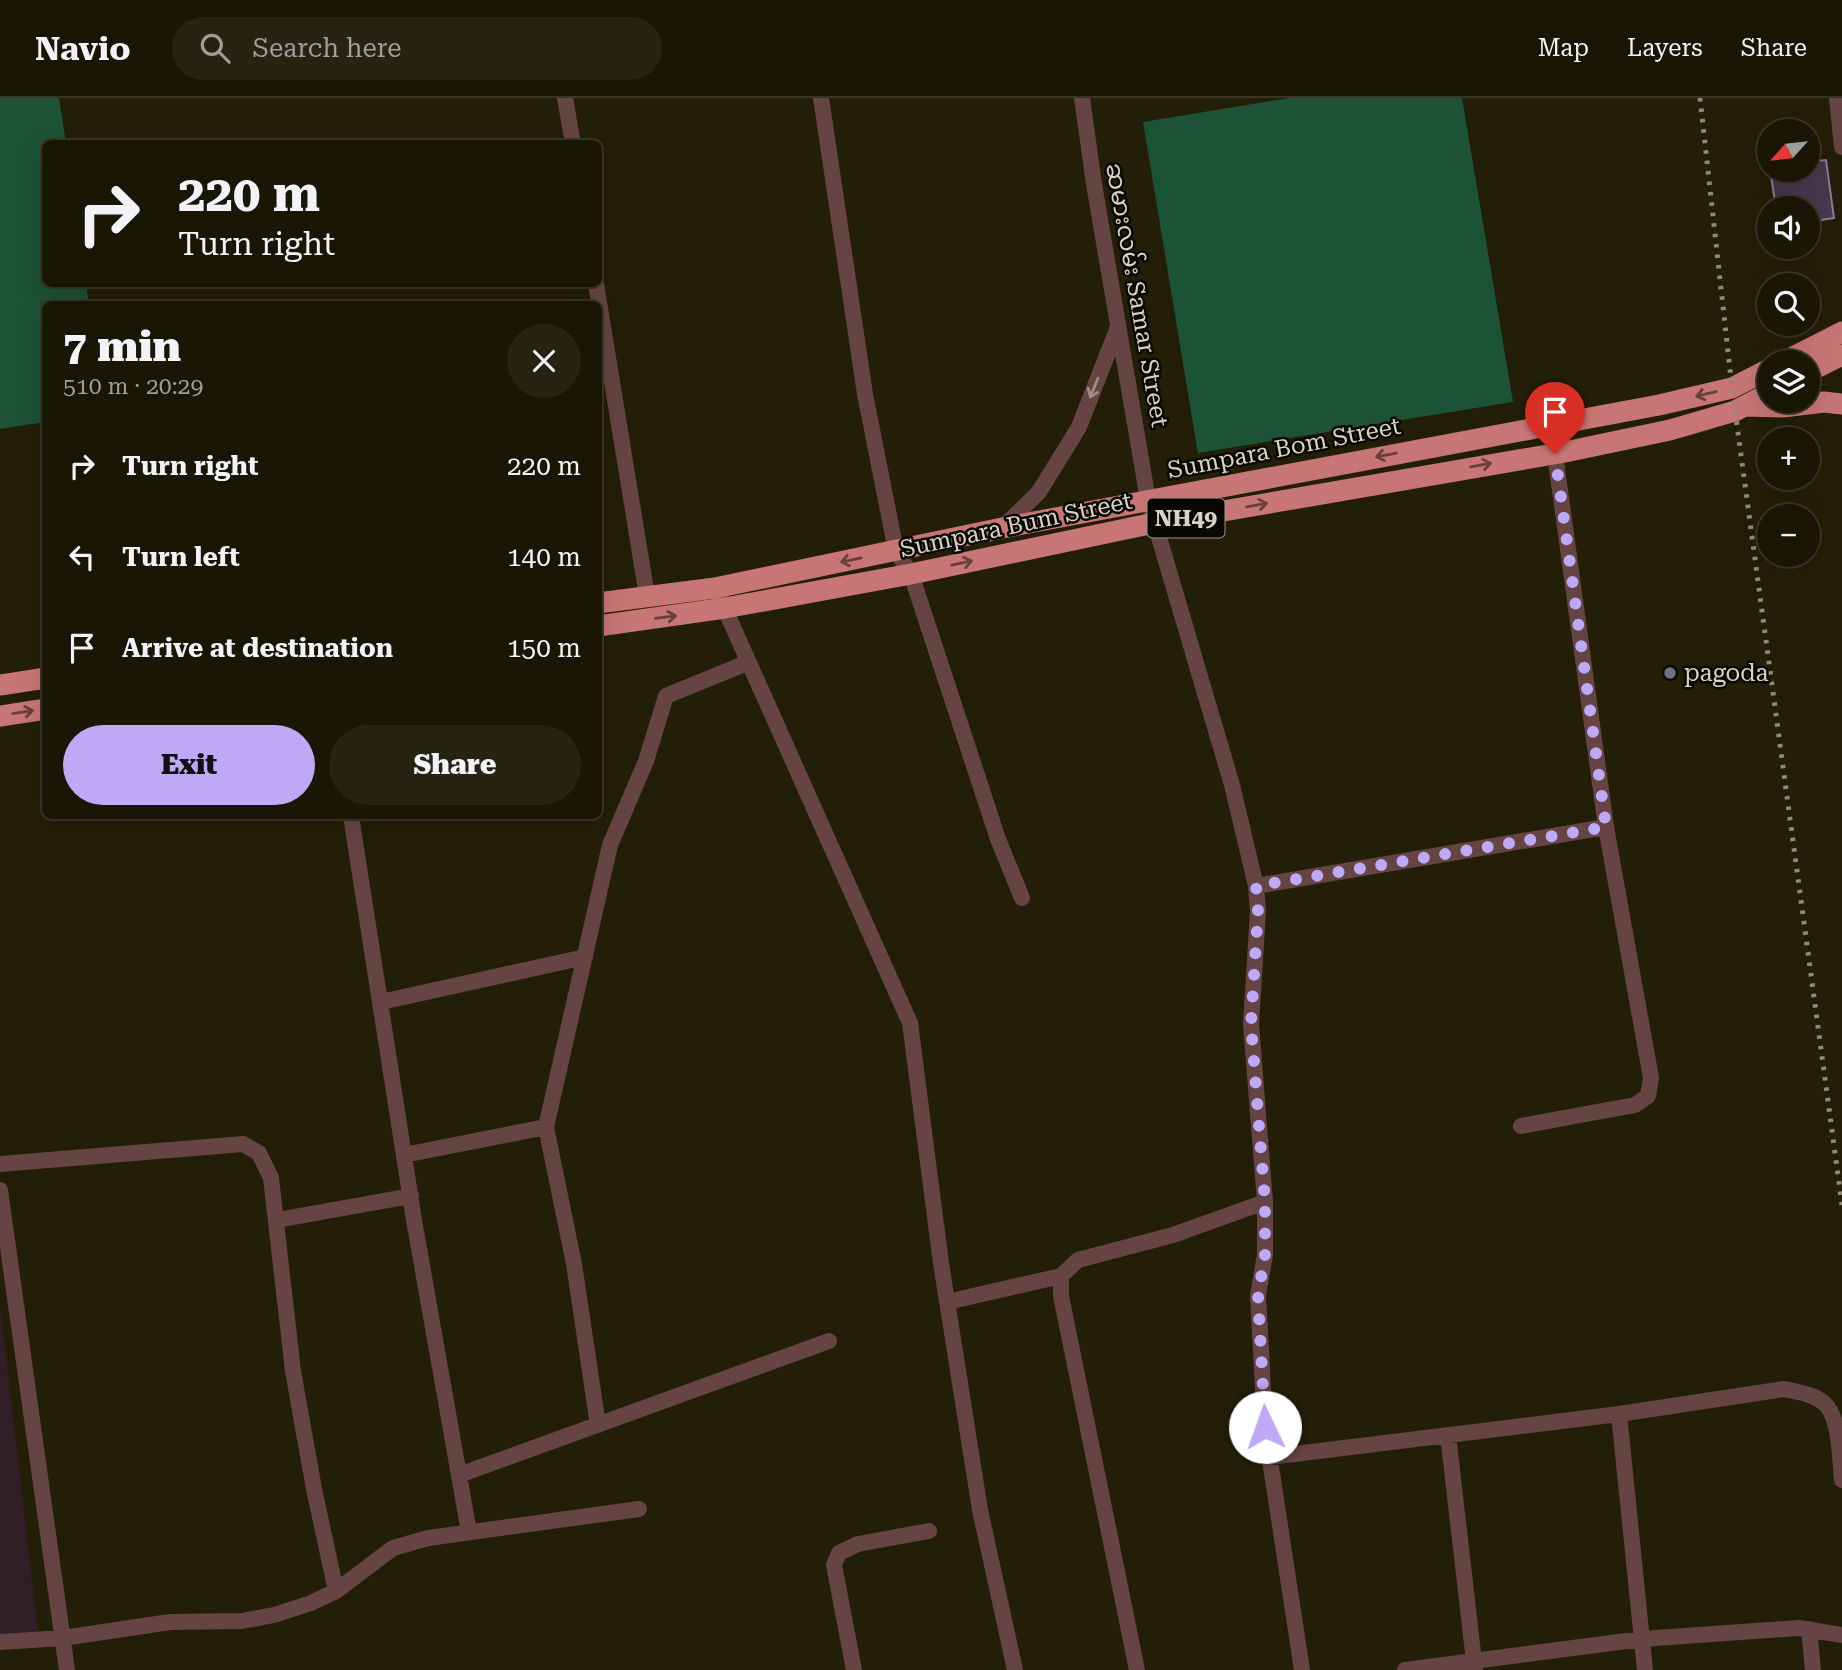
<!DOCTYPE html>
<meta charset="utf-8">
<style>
:root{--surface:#1a1605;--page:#272313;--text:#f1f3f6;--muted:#9f9f9a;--line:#383527;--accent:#bda9f5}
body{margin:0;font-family:"Roboto Serif","Noto Sans Myanmar",serif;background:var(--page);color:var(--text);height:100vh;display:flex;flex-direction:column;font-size:26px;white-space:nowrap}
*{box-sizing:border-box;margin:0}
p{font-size:23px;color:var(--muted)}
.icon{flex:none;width:38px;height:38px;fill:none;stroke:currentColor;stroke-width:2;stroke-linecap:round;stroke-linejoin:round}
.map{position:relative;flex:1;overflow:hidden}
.side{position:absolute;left:42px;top:203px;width:560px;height:518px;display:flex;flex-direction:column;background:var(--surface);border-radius:10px;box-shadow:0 7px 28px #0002,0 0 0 2px var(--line)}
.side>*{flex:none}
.guide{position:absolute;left:42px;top:42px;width:560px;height:147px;border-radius:10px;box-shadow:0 7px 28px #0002,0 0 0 2px var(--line);background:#1a1605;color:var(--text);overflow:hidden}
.needle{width:46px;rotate:243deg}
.buttons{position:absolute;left:1757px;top:21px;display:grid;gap:14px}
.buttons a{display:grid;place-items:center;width:63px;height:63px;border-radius:50%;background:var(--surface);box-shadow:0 7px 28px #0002,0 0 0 2px var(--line);font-size:35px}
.pin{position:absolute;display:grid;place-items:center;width:60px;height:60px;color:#fff;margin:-72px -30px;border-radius:50% 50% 50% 0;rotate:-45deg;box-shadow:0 0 7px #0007}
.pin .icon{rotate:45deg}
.me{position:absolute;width:77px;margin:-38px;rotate:357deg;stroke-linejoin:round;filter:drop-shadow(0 0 5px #0008)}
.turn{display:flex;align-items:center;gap:24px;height:147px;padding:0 21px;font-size:32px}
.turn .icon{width:91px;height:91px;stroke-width:2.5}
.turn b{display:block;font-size:49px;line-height:60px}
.round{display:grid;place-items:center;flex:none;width:74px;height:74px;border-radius:37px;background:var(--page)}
.head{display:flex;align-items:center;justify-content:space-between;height:119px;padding:0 21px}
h1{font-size:42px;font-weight:800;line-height:52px}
.cta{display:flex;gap:14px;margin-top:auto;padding:14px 21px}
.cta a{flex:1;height:80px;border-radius:42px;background:var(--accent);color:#111;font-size:28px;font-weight:800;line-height:80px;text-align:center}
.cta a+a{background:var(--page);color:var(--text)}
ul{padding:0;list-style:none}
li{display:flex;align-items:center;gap:21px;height:91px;padding:0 21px}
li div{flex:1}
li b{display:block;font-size:26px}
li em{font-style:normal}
header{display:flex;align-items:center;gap:42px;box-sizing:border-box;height:98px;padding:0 35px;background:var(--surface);border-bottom:2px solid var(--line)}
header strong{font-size:33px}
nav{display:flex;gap:38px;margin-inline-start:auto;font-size:24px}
.search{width:490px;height:63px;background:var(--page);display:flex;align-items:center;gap:18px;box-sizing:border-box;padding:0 24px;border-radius:38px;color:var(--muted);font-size:26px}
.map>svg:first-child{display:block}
.medical{fill:#311f27}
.green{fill:#1c5235}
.building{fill:#46384d;stroke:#8a7b92;stroke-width:2}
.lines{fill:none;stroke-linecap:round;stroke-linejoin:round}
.minor{stroke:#654443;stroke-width:16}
.highway{stroke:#c77675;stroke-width:21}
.rail{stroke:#8f8b79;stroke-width:5;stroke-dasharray:3.5 7;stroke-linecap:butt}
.oneway{stroke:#9e8c84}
.oneway2{stroke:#683f3c}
.route{stroke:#bda9f5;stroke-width:12;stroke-dasharray:0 21.6}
.worship-dot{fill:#6b7280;stroke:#0a0802;stroke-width:2.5}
.labels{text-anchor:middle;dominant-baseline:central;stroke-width:5;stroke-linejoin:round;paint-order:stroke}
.shield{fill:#0a0802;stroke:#9a978b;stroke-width:2}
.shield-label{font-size:23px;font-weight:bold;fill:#d7d4c6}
.street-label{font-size:24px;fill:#d7d4c6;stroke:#0a0802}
.poi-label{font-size:24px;fill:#d7d4c6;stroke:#0a0802;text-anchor:start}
</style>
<header>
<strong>Navio</strong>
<div class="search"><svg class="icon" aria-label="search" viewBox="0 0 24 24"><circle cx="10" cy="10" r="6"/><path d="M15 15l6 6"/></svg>Search here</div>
<nav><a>Map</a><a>Layers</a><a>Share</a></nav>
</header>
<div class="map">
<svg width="1842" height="1572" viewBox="0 0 1842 1572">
<rect width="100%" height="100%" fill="#231e07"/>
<!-- medical -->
<path class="medical" d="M0 1206 38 1535 0 1541Z"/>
<!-- green -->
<path class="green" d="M0 0H59L66 45 46 46V186H86L89 206H46L45 324 0 331Z
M1289 0H1462L1513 304 1198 355 1143 24Z"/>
<!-- building -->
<path class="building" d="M1826 62 1834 120 1808 124V110H1776L1770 72H1808V64Z"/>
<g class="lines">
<!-- minor -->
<path class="minor" d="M565 0 573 46
M821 0 865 296 896 453 911 476 998 741 1022 800
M1082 0 1094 86 1148 402 1232 687 1256 788 1258 813 1251 926 1265 1104V1157L1258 1197 1265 1329 1302 1572
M1837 0 1842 49
M596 186 647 498
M1002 430 1039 394 1079 329 1118 229
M720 500 910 925 941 1165 980 1412 1015 1572
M351 718 414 1122 469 1434
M1256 788 1606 729
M381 904 585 859
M1521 1028 1635 1007 1648 998 1651 980 1606 729 1555 356
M546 1029 574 1166 598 1327
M404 1057 546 1029 610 747 646 663 666 598 749 564
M0 1066 243 1046 259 1055 271 1080 293 1273 314 1391 336 1493 311 1505 274 1517 242 1523 170 1524 63 1540 0 1544
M0 1092 67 1572
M277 1122 411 1098
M1061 1178V1198L1137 1572
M947 1204 1061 1178 1078 1162 1173 1137 1265 1104
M1619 1316 1645 1572
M1448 1337 1475 1572
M1270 1359 1619 1316 1784 1291C1797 1294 1815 1296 1825 1306 1840 1320 1840 1362 1842 1382
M459 1377 829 1243
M336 1493 393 1450 428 1440 639 1411
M1809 1531 1813 1572
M854 1572 834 1467 839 1455 858 1446 929 1433
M1405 1572 1642 1541 1799 1530 1842 1537"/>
<!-- highway -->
<path class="highway" d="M1783 264 1842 234
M1808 274 1842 257
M1747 308 1783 309 1824 304 1842 306
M598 505 715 490 1002 430 1659 307 1732 290 1769 271
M598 528 725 510 911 476 1154 425 1565 354 1670 332 1735 313 1769 295
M0 587 46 580
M0 618 46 611"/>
<!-- rail -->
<path class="rail" d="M1700 0 1732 290 1842 1107"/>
</g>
<!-- one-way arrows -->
<defs><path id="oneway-shaft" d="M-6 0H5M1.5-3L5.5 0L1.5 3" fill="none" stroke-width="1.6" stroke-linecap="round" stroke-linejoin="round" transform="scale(1.75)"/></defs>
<use class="oneway" href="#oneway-shaft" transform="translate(1094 290) rotate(112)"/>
<g class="oneway2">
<use href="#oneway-shaft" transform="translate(1706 296) rotate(167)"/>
<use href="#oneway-shaft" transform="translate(1386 357) rotate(170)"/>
<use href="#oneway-shaft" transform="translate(1481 367) rotate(-10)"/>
<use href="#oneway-shaft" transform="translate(1257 407) rotate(-10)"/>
<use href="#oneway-shaft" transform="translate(851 462) rotate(168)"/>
<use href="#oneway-shaft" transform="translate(962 465) rotate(-12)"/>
<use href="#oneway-shaft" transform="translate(666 519) rotate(-8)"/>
<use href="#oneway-shaft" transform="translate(23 614) rotate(-9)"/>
</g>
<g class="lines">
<!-- route -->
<path class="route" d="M1265 1329 1258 1197 1265 1157V1104L1251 926 1258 813 1256 788 1606 729 1555 356"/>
</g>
<!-- markers -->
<circle class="worship-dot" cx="1670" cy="575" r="7"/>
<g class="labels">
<!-- shield labels -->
<rect class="shield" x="1147.5" y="400.5" width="77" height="39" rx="5"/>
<g class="shield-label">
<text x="1186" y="420">NH49</text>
</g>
<!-- street labels -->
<g class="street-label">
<text transform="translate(1137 197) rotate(80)">ဆမားလမ်း Samar Street</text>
<text transform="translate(1284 350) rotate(-11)">Sumpara Bom Street</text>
<text transform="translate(1016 427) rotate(-12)">Sumpara Bum Street</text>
</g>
<!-- poi labels -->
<g class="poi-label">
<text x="1684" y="575">pagoda</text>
</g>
</g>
</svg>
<div class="buttons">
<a><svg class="needle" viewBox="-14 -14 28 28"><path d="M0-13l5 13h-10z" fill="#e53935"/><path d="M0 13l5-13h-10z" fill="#9f9f9a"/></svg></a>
<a><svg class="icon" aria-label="sound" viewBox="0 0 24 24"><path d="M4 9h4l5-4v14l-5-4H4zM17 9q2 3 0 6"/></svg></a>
<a><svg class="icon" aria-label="search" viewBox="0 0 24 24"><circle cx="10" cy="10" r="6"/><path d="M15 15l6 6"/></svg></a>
<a><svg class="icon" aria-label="layers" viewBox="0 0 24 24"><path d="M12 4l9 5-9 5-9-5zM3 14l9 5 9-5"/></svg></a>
<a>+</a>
<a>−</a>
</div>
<div class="pin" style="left:1555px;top:356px;background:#d93025"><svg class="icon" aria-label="arrive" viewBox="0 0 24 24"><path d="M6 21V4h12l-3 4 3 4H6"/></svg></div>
<svg class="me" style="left:1265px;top:1329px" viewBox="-20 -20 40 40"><circle r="19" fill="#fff"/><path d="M0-13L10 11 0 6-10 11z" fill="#bda9f5"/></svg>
<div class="guide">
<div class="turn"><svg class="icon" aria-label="right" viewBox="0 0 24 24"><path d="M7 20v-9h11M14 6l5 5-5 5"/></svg><div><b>220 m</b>Turn right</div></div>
</div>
<section class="side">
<div class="head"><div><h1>7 min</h1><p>510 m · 20:29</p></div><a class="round"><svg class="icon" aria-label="close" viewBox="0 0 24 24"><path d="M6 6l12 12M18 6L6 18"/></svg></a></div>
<ul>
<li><svg class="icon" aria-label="right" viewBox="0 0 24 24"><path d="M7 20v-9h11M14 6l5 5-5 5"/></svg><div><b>Turn right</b></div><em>220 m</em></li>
<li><svg class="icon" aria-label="left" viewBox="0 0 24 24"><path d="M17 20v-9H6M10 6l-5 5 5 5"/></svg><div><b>Turn left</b></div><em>140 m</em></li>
<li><svg class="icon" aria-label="arrive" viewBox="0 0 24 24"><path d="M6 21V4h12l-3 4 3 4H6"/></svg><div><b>Arrive at destination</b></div><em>150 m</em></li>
</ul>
<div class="cta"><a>Exit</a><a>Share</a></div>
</section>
</div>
